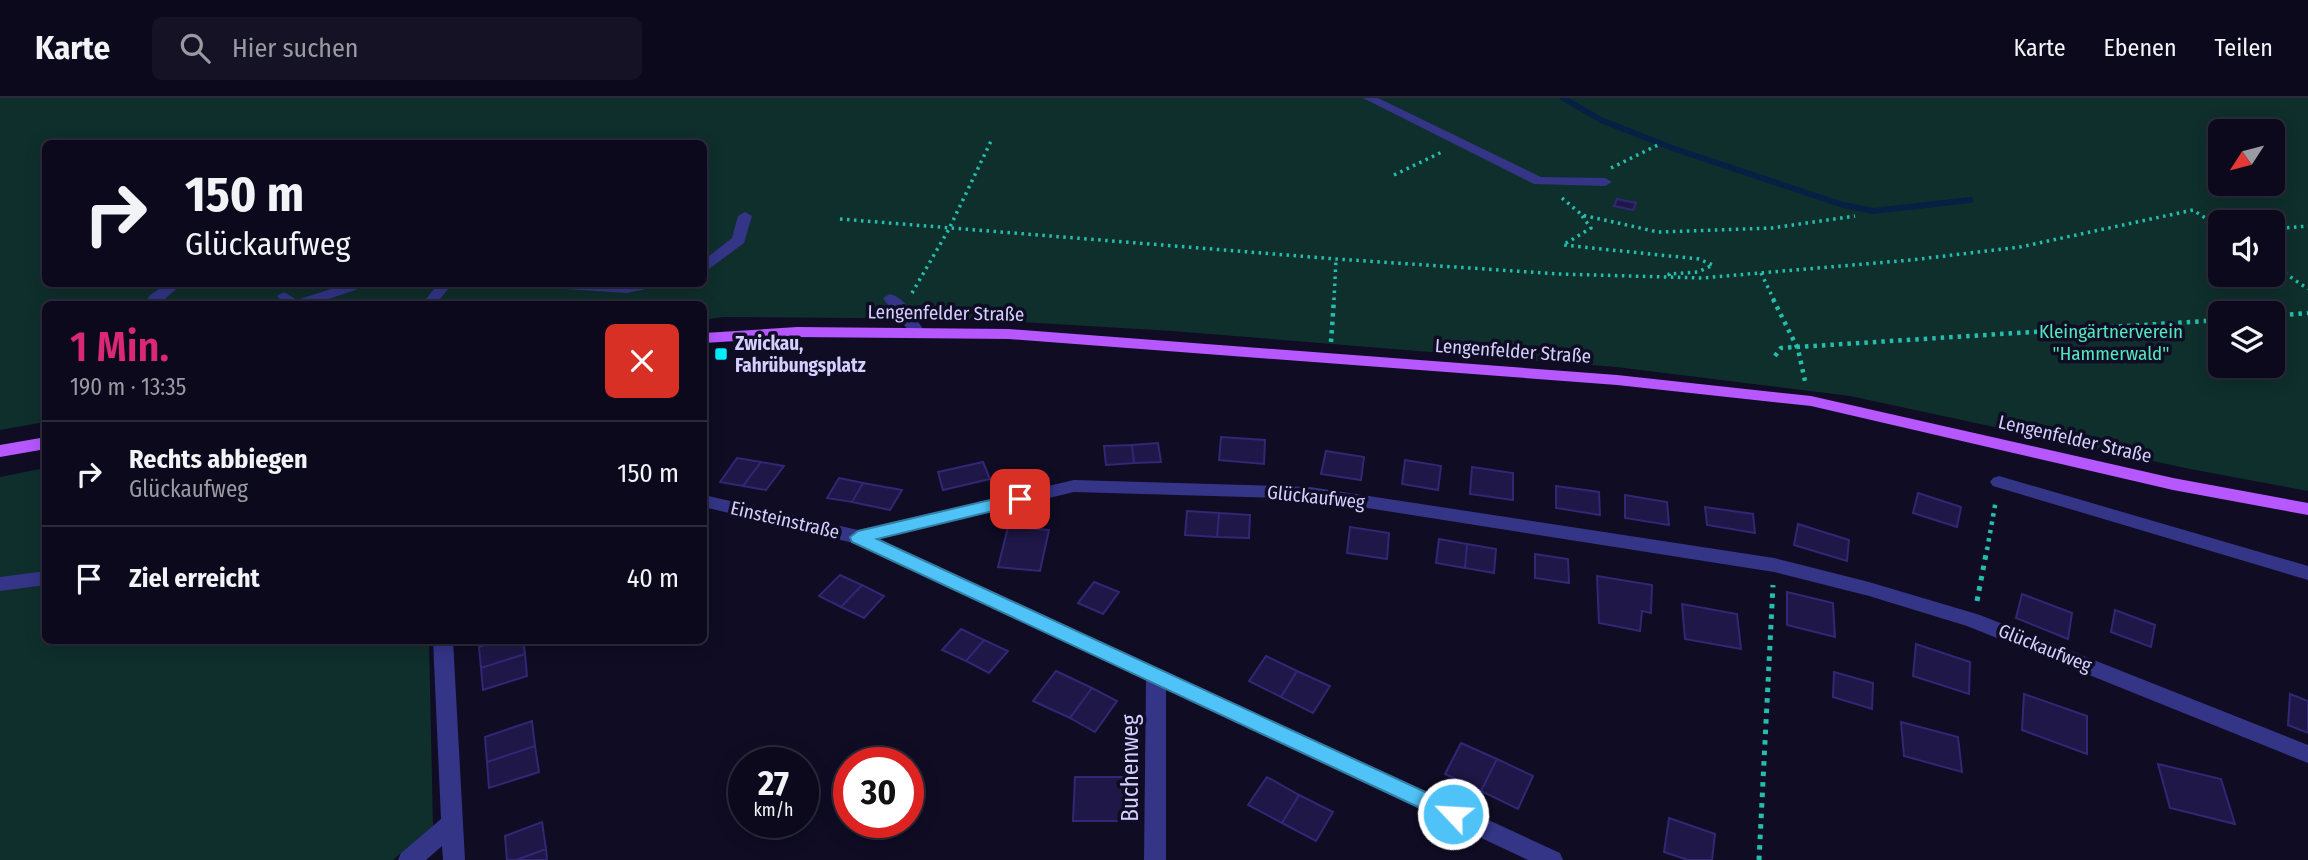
<!DOCTYPE html>
<html lang="de">
<meta charset="utf-8">
<style>
:root{--surface:#0b091b;--page:#141224;--text:#f1f3f6;--muted:#9a9aa3;--line:#2b2a3a;--accent:#db2777}
body{margin:0;font-family:"Fira Sans Condensed",sans-serif;background:var(--page);color:var(--text);height:100vh;display:flex;flex-direction:column;font-size:26px;white-space:nowrap}
*{box-sizing:border-box;margin:0}
p{font-size:23px;color:var(--muted)}
.icon{flex:none;width:38px;height:38px;fill:none;stroke:currentColor;stroke-width:2;stroke-linecap:round;stroke-linejoin:round}
.map{position:relative;flex:1;overflow:hidden}
.panel{position:absolute;left:42px;top:203px;width:665px;height:343px;display:flex;flex-direction:column;background:var(--surface);border-radius:10px;box-shadow:0 4px 18px #0003,0 0 0 2px var(--line)}
.panel>*{flex:none}
.top-card{position:absolute;left:42px;top:42px;width:665px;height:147px;border-radius:10px;box-shadow:0 4px 18px #0003,0 0 0 2px var(--line);background:#0b091b;color:var(--text);overflow:hidden}
.needle{width:46px;rotate:234deg}
.buttons{position:absolute;left:2208px;top:21px;display:grid;gap:14px}
.buttons a{display:grid;place-items:center;width:77px;height:77px;border-radius:10px;background:var(--surface);box-shadow:0 4px 18px #0003,0 0 0 2px var(--line);font-size:35px}
.speed{position:absolute;left:728px;top:649px;display:flex;gap:14px;font-size:35px;font-weight:700;text-align:center}
.speed>*{display:grid;place-content:center;width:91px;height:91px;border-radius:50%;background:var(--surface);box-shadow:0 4px 18px #0003,0 0 0 2px var(--line);line-height:1}
.speed small{font-size:18px;font-weight:400}
.speed .limit{border:10px solid #d22;background:#fff;color:#111}
.pin{position:absolute;display:grid;place-items:center;width:60px;height:60px;color:#fff;margin:-30px;border-radius:14px;box-shadow:0 4px 10px #0006}
.me{position:absolute;width:77px;margin:-38px;rotate:295deg;stroke-linejoin:round;filter:drop-shadow(0 0 5px #0008)}
.turn{display:flex;align-items:center;gap:24px;height:147px;padding:0 28px;font-size:32px}
.turn .icon{width:91px;height:91px;stroke-width:2.5}
.turn b{display:block;font-size:49px;line-height:60px}
.round{display:grid;place-items:center;flex:none;width:74px;height:74px;border-radius:10px;background:var(--page)}
.summary{display:flex;align-items:center;justify-content:space-between;height:119px;padding:0 28px}
h1{font-size:42px;font-weight:600;line-height:52px;color:var(--accent)}
ul{padding:0;list-style:none}
li{display:flex;align-items:center;gap:21px;height:105px;padding:0 28px;border-top:2px solid var(--line)}
li div{flex:1}
li b{display:block;font-size:26px}
li em{font-style:normal}
header{display:flex;align-items:center;gap:42px;box-sizing:border-box;height:98px;padding:0 35px;background:var(--surface);border-bottom:2px solid var(--line)}
header strong{font-size:33px}
nav{display:flex;gap:38px;margin-inline-start:auto;font-size:24px}
.search{width:490px;height:63px;background:var(--page);display:flex;align-items:center;gap:18px;box-sizing:border-box;padding:0 24px;border-radius:10px;color:var(--muted);font-size:26px}
.map>svg:first-child{display:block}
.green{fill:#0f2f2c;fill-rule:evenodd}
.lines{fill:none;stroke-linecap:round;stroke-linejoin:round}
.stream{stroke:#062044;stroke-width:6}
.building{fill:#1e1747;stroke:#322775;stroke-width:2}
.path-far2{stroke:#25bead;stroke-width:3.5;stroke-dasharray:2.5 4.5;stroke-linecap:butt}
.path-far1{stroke:#25bead;stroke-width:4.5;stroke-dasharray:3.5 5;stroke-linecap:butt}
.path{stroke:#25bead;stroke-width:5;stroke-dasharray:4.5 6;stroke-linecap:butt}
.minor{fill:#343587;fill-rule:evenodd}
.major{fill:#b757ff;fill-rule:evenodd}
.route{fill:#4fc3f7;stroke:#337fa1;stroke-width:2}
.poi-dot{fill:#00effb;stroke:#0f0c24;stroke-width:2.5}
.labels{text-anchor:middle;dominant-baseline:central;stroke-width:7;stroke-linejoin:round;paint-order:stroke}
.street-label{font-size:19px;fill:#d3d0ff;stroke:#0f0c24}
.park-label{font-size:19px;fill:#53e8bb;stroke:#0f0c24}
.poi-label{font-size:19px;font-weight:bold;fill:#d3d0ff;stroke:#0f0c24;text-anchor:start}
.near-street-label{font-size:23px;fill:#d3d0ff;stroke:#0f0c24}
</style>
<header>
<strong>Karte</strong>
<div class="search"><svg class="icon" aria-label="search" viewBox="0 0 24 24"><circle cx="10" cy="10" r="6"/><path d="M15 15l6 6"/></svg>Hier suchen</div>
<nav><a>Karte</a><a>Ebenen</a><a>Teilen</a></nav>
</header>
<div class="map">
<svg width="2308" height="762" viewBox="0 0 2308 762">
<rect width="100%" height="100%" fill="#0f0c24"/>
<!-- green -->
<path class="green" d="M0 0H2308V393L2190 371 1850 298 1616 269 1172 233 968 221 723 219 704 222V206H46L45 324 0 332ZM2221 33H2273V86H2221ZM46 46H704V186H46ZM2221 124H2273V177H2221ZM2221 215H2273V268H2221Z
M45 370 46 542 429 543 433 728 393 762H0V379Z"/>
<g class="lines">
<!-- stream -->
<path class="stream" d="M1563 0 1601 22 1672 50 1843 107 1873 113 1970 102"/>
</g>
<!-- building -->
<path class="building" d="M1617 101 1636 105 1633 112 1614 108Z
M1221 339 1265 342 1264 366 1219 362Z
M1158 345 1161 364 1134 365 1132 347Z
M1132 347 1134 365 1106 367 1104 348Z
M1326 353 1364 359 1361 382 1321 376Z
M737 360 761 364 743 388 720 384Z
M1405 362 1441 368 1438 392 1402 386Z
M761 364 784 368 766 392 743 388Z
M983 364 990 381 943 392 938 374Z
M1472 369 1513 375V402L1470 396Z
M839 380 863 385 852 404 827 400Z
M863 385 902 392 890 412 852 404Z
M1556 388 1599 394 1600 417 1556 410Z
M1918 395 1961 409 1957 429 1913 415Z
M1625 397 1667 404 1669 427 1625 420Z
M1705 409 1753 416 1755 435 1707 427Z
M1187 413 1219 415 1217 439 1185 437Z
M1219 415 1250 417 1249 440 1217 439Z
M1798 426 1849 442 1847 463 1794 447Z
M1008 429 1049 432 1040 473 998 469Z
M1350 429 1389 435 1387 461 1347 455Z
M1439 441 1467 446 1465 470 1436 465Z
M1467 446 1496 451 1494 475 1465 470Z
M1535 456 1568 461 1569 485 1535 480Z
M840 477 862 487 841 509 819 498Z
M1597 478 1652 487 1651 515 1642 513 1640 533 1599 525Z
M1094 484 1119 494 1103 516 1078 505Z
M862 487 884 498 864 520 841 509Z
M1787 494 1833 505 1835 539 1787 527Z
M2022 496 2072 515 2068 541 2016 520Z
M1682 506 1737 516 1741 551 1685 541Z
M2115 512 2155 527 2151 549 2111 534Z
M961 531 984 542 966 563 942 552Z
M499 542H523L525 556 481 570 479 549Z
M984 542 1008 553 989 575 966 563Z
M1916 546 1970 564 1969 596 1913 578Z
M525 556 527 578 483 592 481 570Z
M1266 558 1297 573 1281 599 1249 583Z
M1056 573 1092 590 1070 620 1033 603Z
M1297 573 1330 588 1313 615 1281 599Z
M1834 574 1873 585 1872 611 1833 599Z
M1092 590 1117 603 1095 634 1070 620Z
M2024 596 2087 618V656L2022 632Z
M2290 596 2308 603V635L2288 627Z
M532 623 535 648 487 664 485 639Z
M1901 624 1958 639 1962 674 1904 658Z
M1461 645 1497 661 1481 693 1445 676Z
M535 648 539 674 489 690 487 664Z
M1497 661 1533 678 1518 711 1481 693Z
M2158 666 2221 681 2235 726 2170 710Z
M1075 679H1124L1123 723H1073Z
M1267 679 1299 697 1282 725 1248 707Z
M1299 697 1333 714 1316 743 1282 725Z
M1669 720 1715 736 1712 762H1688L1664 754Z
M542 724 546 751 516 762H507L505 738Z
M546 751 547 762H516Z"/>
<g class="lines">
<!-- path-far2 -->
<path class="path-far2" d="M1611 70 1660 46
M1394 77 1444 53
M1562 100 1582 117 1658 134 1772 130 1855 118
M1582 118 1591 130 1563 147 1699 161 1713 167 1698 174 1669 176 1670 179
M840 121 1336 161 1559 176 1702 180 1911 162 2020 149 2193 112 2221 130
M2273 131 2308 128
M2273 167 2308 191
M1761 175 1774 202
M912 195 949 131 992 41
M1334 202 1336 161"/>
<!-- path-far1 -->
<path class="path-far1" d="M1773 201 1798 251 1805 283
M2273 218 2308 215
M1331 244 1334 201
M1775 258 1781 250 2221 222
M1987 452 1996 402"/>
<!-- path -->
<path class="path" d="M1977 503 1987 451
M1759 762 1773 487"/>
<!-- minor -->
<path class="minor" d="M1363 0H1378L1541 79 1605 80 1612 84 1605 88 1534 86Z
M745 114 752 118 744 145 709 171 704 172V162L732 140 738 118Z
M166 186H182L159 206H145L149 198Z
M346 186H366L364 189 314 206H284L277 198 284 194 297 202Z
M438 186H452L436 206H422Z
M543 186H657L655 189 627 195 550 190Z
M890 196C906 200 916 221 925 234L922 237H912L885 203 883 200Z
M1999 378 2308 468V482L1993 388 1990 384 1993 380Z
M1074 382 1310 389 1774 460 1869 484 1980 517 2308 647V665L1967 528 1869 498 1774 474 1310 401 1074 394 879 441 1560 755 1563 762H1528L1166 592V762H1144L1146 582 853 445 704 409V397L858 432Z
M46 473V487L0 493V479Z
M433 542H453L465 762H443L442 748 426 762H398L401 755 441 721Z"/>
<!-- major -->
<path class="major" d="M797 229 1009 231 1617 277 1811 298 2173 380 2308 405V417L2173 392 1811 308 1617 287 1009 241 797 239 704 245V235Z
M46 339V351L0 359V347Z"/>
</g>
<!-- route -->
<path class="route" d="M1020 395 1026 397 1028 401 1026 405 877 441 1460 710 1463 716 1460 722 1453 725 1446 722 852 444 850 439 858 433Z"/>
<!-- markers -->
<rect class="poi-dot" x="714" y="249" width="14" height="14" rx="3.5"/>
<g class="labels">
<!-- street labels -->
<g class="street-label">
<text transform="translate(946 215) rotate(1)">Lengenfelder Straße</text>
<text transform="translate(1513 253) rotate(4)">Lengenfelder Straße</text>
<text transform="translate(2075 341) rotate(13)">Lengenfelder Straße</text>
<text transform="translate(1316 399) rotate(6)">Glückaufweg</text>
<text transform="translate(785 422) rotate(13)">Einsteinstraße</text>
<text transform="translate(2045 550) rotate(22)">Glückaufweg</text>
</g>
<!-- park labels -->
<g class="park-label">
<text x="2111" y="233">Kleingärtnerverein<tspan x="2111" dy="22">"Hammerwald"</tspan></text>
</g>
<!-- poi labels -->
<g class="poi-label">
<text x="735" y="245">Zwickau,<tspan x="735" dy="22">Fahrübungsplatz</tspan></text>
</g>
<!-- near-street labels -->
<g class="near-street-label">
<text transform="translate(1130 670) rotate(-90)">Buchenweg</text>
</g>
</g>
</svg>
<div class="buttons">
<a><svg class="needle" viewBox="-14 -14 28 28"><path d="M0-13l5 13h-10z" fill="#e53935"/><path d="M0 13l5-13h-10z" fill="#9a9aa3"/></svg></a>
<a><svg class="icon" aria-label="sound" viewBox="0 0 24 24"><path d="M4 9h4l5-4v14l-5-4H4zM17 9q2 3 0 6"/></svg></a>
<a><svg class="icon" aria-label="layers" viewBox="0 0 24 24"><path d="M12 4l9 5-9 5-9-5zM3 14l9 5 9-5"/></svg></a>
</div>
<div class="speed"><div>27<small>km/h</small></div><div class="limit">30</div></div>
<div class="pin" style="left:1020px;top:401px;background:#d93025"><svg class="icon" aria-label="arrive" viewBox="0 0 24 24"><path d="M6 21V4h12l-3 4 3 4H6"/></svg></div>
<svg class="me" style="left:1453px;top:716px" viewBox="-20 -20 40 40"><circle r="17" fill="#4fc3f7" stroke="#fff" stroke-width="3"/><path d="M0-11L8 9 0 5-8 9z" fill="#fff"/></svg>
<div class="top-card">
<div class="turn"><svg class="icon" aria-label="right" viewBox="0 0 24 24"><path d="M7 20v-9h11M14 6l5 5-5 5"/></svg><div><b>150 m</b>Glückaufweg</div></div>
</div>
<section class="panel">
<div class="summary"><div><h1>1 Min.</h1><p>190 m · 13:35</p></div><a class="round" style="background:#d93025;color:#fff"><svg class="icon" aria-label="close" viewBox="0 0 24 24"><path d="M6 6l12 12M18 6L6 18"/></svg></a></div>
<ul>
<li><svg class="icon" aria-label="right" viewBox="0 0 24 24"><path d="M7 20v-9h11M14 6l5 5-5 5"/></svg><div><b>Rechts abbiegen</b><p>Glückaufweg</p></div><em>150 m</em></li>
<li><svg class="icon" aria-label="arrive" viewBox="0 0 24 24"><path d="M6 21V4h12l-3 4 3 4H6"/></svg><div><b>Ziel erreicht</b></div><em>40 m</em></li>
</ul>
</section>
</div>
